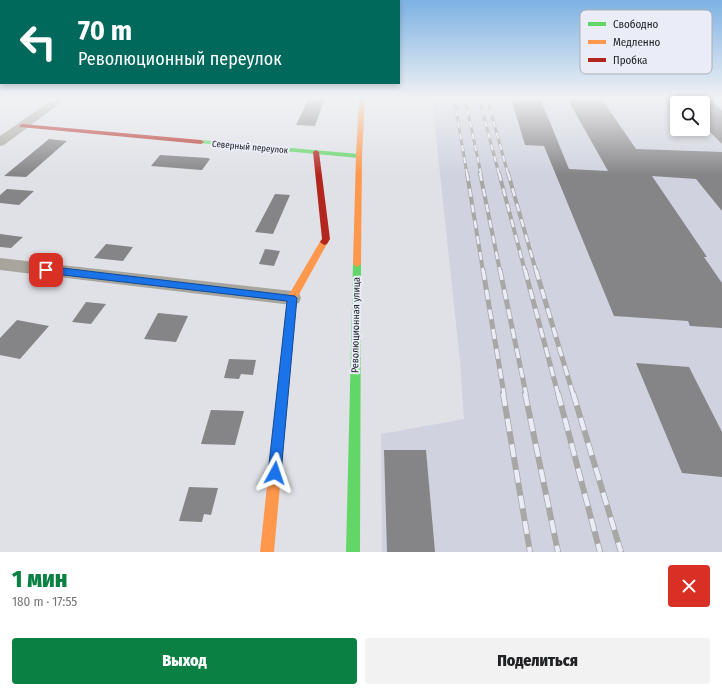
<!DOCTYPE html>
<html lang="ru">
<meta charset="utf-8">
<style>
:root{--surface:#fff;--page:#f2f2f2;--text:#202124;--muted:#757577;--accent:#0b8043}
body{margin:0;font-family:"Fira Sans Condensed",sans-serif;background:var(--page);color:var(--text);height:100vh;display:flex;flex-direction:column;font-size:15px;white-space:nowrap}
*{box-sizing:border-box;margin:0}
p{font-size:13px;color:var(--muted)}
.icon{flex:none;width:22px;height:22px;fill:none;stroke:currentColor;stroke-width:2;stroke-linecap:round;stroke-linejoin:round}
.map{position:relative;height:552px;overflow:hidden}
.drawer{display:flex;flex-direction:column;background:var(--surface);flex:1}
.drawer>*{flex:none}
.guide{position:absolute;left:0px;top:0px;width:400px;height:84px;box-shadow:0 2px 6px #0003;background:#00695c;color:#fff;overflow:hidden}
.tools{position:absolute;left:670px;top:96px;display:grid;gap:8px}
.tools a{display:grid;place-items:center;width:40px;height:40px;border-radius:4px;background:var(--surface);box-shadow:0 2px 6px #0003;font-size:20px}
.pin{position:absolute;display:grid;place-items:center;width:34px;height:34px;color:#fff;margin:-17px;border-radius:8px;box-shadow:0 2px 6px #0006}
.me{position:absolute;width:44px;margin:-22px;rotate:5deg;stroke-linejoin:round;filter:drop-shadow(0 0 3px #0008)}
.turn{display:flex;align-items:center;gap:14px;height:84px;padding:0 12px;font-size:18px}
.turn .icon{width:52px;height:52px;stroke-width:2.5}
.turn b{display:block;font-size:28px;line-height:34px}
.round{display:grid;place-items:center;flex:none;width:42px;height:42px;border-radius:4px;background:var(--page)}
.overview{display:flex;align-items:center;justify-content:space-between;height:68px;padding:0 12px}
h1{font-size:24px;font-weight:800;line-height:30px;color:var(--accent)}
.primary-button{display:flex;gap:8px;margin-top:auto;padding:8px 12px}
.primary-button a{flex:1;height:46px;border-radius:4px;background:var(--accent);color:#fff;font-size:16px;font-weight:800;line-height:46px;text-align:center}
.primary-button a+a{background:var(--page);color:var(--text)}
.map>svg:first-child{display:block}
.built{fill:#d0d3df;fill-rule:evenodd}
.building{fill:#858486}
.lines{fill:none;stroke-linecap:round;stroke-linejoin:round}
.street{fill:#a7a59c;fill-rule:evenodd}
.fast{fill:#63d668;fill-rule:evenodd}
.slow{fill:#ff974d;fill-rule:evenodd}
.jam{fill:#b3261e;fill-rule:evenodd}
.rail-far3-casing{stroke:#a8a7a6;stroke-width:3}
.rail-far2-casing{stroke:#a8a7a6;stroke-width:4}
.rail-far1-casing{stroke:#a8a7a6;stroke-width:5}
.rail-casing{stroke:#a8a7a6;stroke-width:6}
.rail-far3{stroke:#eaedf7;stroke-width:2;stroke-dasharray:6;stroke-linecap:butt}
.rail-far2{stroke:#eaedf7;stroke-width:2.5;stroke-dasharray:8;stroke-linecap:butt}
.rail-far1{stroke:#eaedf7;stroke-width:3.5;stroke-dasharray:10;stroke-linecap:butt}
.rail{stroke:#eaedf7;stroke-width:4.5;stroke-dasharray:13;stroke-linecap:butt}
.route{fill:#1a73e8;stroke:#114b97}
.labels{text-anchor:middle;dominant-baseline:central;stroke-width:4;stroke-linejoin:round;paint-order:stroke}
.far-street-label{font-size:9px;fill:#1b1c20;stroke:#eaedf7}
.street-label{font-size:10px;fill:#1b1c20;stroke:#eaedf7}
.key{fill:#eaedf7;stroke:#acaeb6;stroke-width:1}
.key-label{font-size:11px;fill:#1b1c20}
</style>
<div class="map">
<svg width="722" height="552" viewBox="0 0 722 552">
<rect width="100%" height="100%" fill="#e0e1e7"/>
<!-- built -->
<path class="built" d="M432 98H722V552H382L381 434 464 419 460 362ZM677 103H703V129H677Z"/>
<!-- building -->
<path class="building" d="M309 98H325L315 126 296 125Z
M511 98H540L569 169 608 171 567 98H601L636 149 722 152V211L696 179 652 176 707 257H704L722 283V328L690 326 688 321 614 316 544 146 525 145Z
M703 98H709L722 110V144L703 125Z
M49 139 67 141 26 177 4 176Z
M160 155 208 158 210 159 202 170 151 166Z
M7 189 34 191 19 205 0 203V195Z
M275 194 290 195 273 234 255 232Z
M0 234 23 237 11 248 0 247Z
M106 244 133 247 123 261 94 258Z
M265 249 280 251 274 266 259 264Z
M86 302 106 304 91 324 72 322Z
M158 313 188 316 176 342 144 339Z
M17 320 49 326 20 359 0 355V338Z
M229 359 256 360 253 375 241 374 239 379 224 378Z
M636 363 689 367 722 432V477L682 473Z
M211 410 244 411 235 445 201 444Z
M384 450H426L435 552H387Z
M189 487 218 488 211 515 204 514 202 522 179 521Z"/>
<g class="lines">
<!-- street -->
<path class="street" d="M55 98H67L4 145 0 146V136Z
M0 258 292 291 299 293 301 298 299 303 292 305 0 270Z"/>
<!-- fast -->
<path class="fast" d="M201 140 359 154 362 156 359 158 199 143V141Z
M357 261 361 264 360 552H346L353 264Z"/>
<!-- slow -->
<path class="slow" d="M359 98H365L362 156 361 264 357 267 353 264 356 156Z
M324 239 328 242 297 298 274 552H260L287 298 321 240Z"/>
<!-- jam -->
<path class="jam" d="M22 124 201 140 204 142 201 144 20 127 19 126Z
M316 150 319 152 330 239 327 244 324 245 320 242 322 239 313 152Z"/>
<defs>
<path id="rail-far3" d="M454 98 467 174
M465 98 481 174
M479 98 499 174
M487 98 508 174"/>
<path id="rail-far2" d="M467 173 483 271
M480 173 500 271
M499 173 525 271
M508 173 536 271"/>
<path id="rail-far1" d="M483 270 504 394
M500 270 526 394
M525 270 558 394
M536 270 573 394"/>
<path id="rail" d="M503 393 530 552
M525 393 558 552
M558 393 600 552
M573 393 621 552"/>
</defs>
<!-- rail-far3 casing -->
<use href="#rail-far3" class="rail-far3-casing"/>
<!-- rail-far2 casing -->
<use href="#rail-far2" class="rail-far2-casing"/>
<!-- rail-far1 casing -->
<use href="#rail-far1" class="rail-far1-casing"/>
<!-- rail casing -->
<use href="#rail" class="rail-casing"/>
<!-- rail-far3 -->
<use href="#rail-far3" class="rail-far3"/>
<!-- rail-far2 -->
<use href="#rail-far2" class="rail-far2"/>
<!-- rail-far1 -->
<use href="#rail-far1" class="rail-far1"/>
<!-- rail -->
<use href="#rail" class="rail"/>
</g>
<!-- sky -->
<linearGradient id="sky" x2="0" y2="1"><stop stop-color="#7db2e3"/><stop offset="0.56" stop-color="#f1f2f4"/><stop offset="1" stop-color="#f1f2f4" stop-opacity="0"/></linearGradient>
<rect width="722" height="175" fill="url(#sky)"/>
<!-- route -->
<path class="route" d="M46 266 295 296 297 298 281 473 279 477 275 479 270 477 268 473 287 301 46 273 42 270Z"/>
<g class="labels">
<!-- far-street labels -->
<g class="far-street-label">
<text transform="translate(250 147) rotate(5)">Северный переулок</text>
</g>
<!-- street labels -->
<g class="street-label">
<text transform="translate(356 325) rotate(-89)">Революционная улица</text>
</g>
</g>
<!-- legend -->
<rect x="580" y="10" width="132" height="64" rx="6" class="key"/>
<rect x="588" y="22" width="18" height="4" fill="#63d668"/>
<rect x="588" y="40" width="18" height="4" fill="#ff974d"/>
<rect x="588" y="58" width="18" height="4" fill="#b3261e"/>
<g class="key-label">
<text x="613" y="28">Свободно</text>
<text x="613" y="46">Медленно</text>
<text x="613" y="64">Пробка</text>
</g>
</svg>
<div class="tools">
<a><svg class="icon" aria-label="search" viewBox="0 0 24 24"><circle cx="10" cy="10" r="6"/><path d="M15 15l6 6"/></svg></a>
</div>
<div class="pin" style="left:46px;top:270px;background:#d93025"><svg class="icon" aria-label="arrive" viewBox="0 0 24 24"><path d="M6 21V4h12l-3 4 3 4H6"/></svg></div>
<svg class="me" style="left:275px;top:473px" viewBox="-20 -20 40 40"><path d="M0-17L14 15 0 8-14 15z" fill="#1a73e8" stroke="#fff" stroke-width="4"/></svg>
<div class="guide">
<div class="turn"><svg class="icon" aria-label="left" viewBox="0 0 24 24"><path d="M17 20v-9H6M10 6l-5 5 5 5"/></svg><div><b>70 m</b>Революционный переулок</div></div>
</div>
</div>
<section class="drawer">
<div class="overview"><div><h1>1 мин</h1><p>180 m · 17:55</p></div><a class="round" style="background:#d93025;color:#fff"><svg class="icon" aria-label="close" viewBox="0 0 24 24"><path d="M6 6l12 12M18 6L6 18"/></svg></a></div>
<div class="primary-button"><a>Выход</a><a>Поделиться</a></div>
</section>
